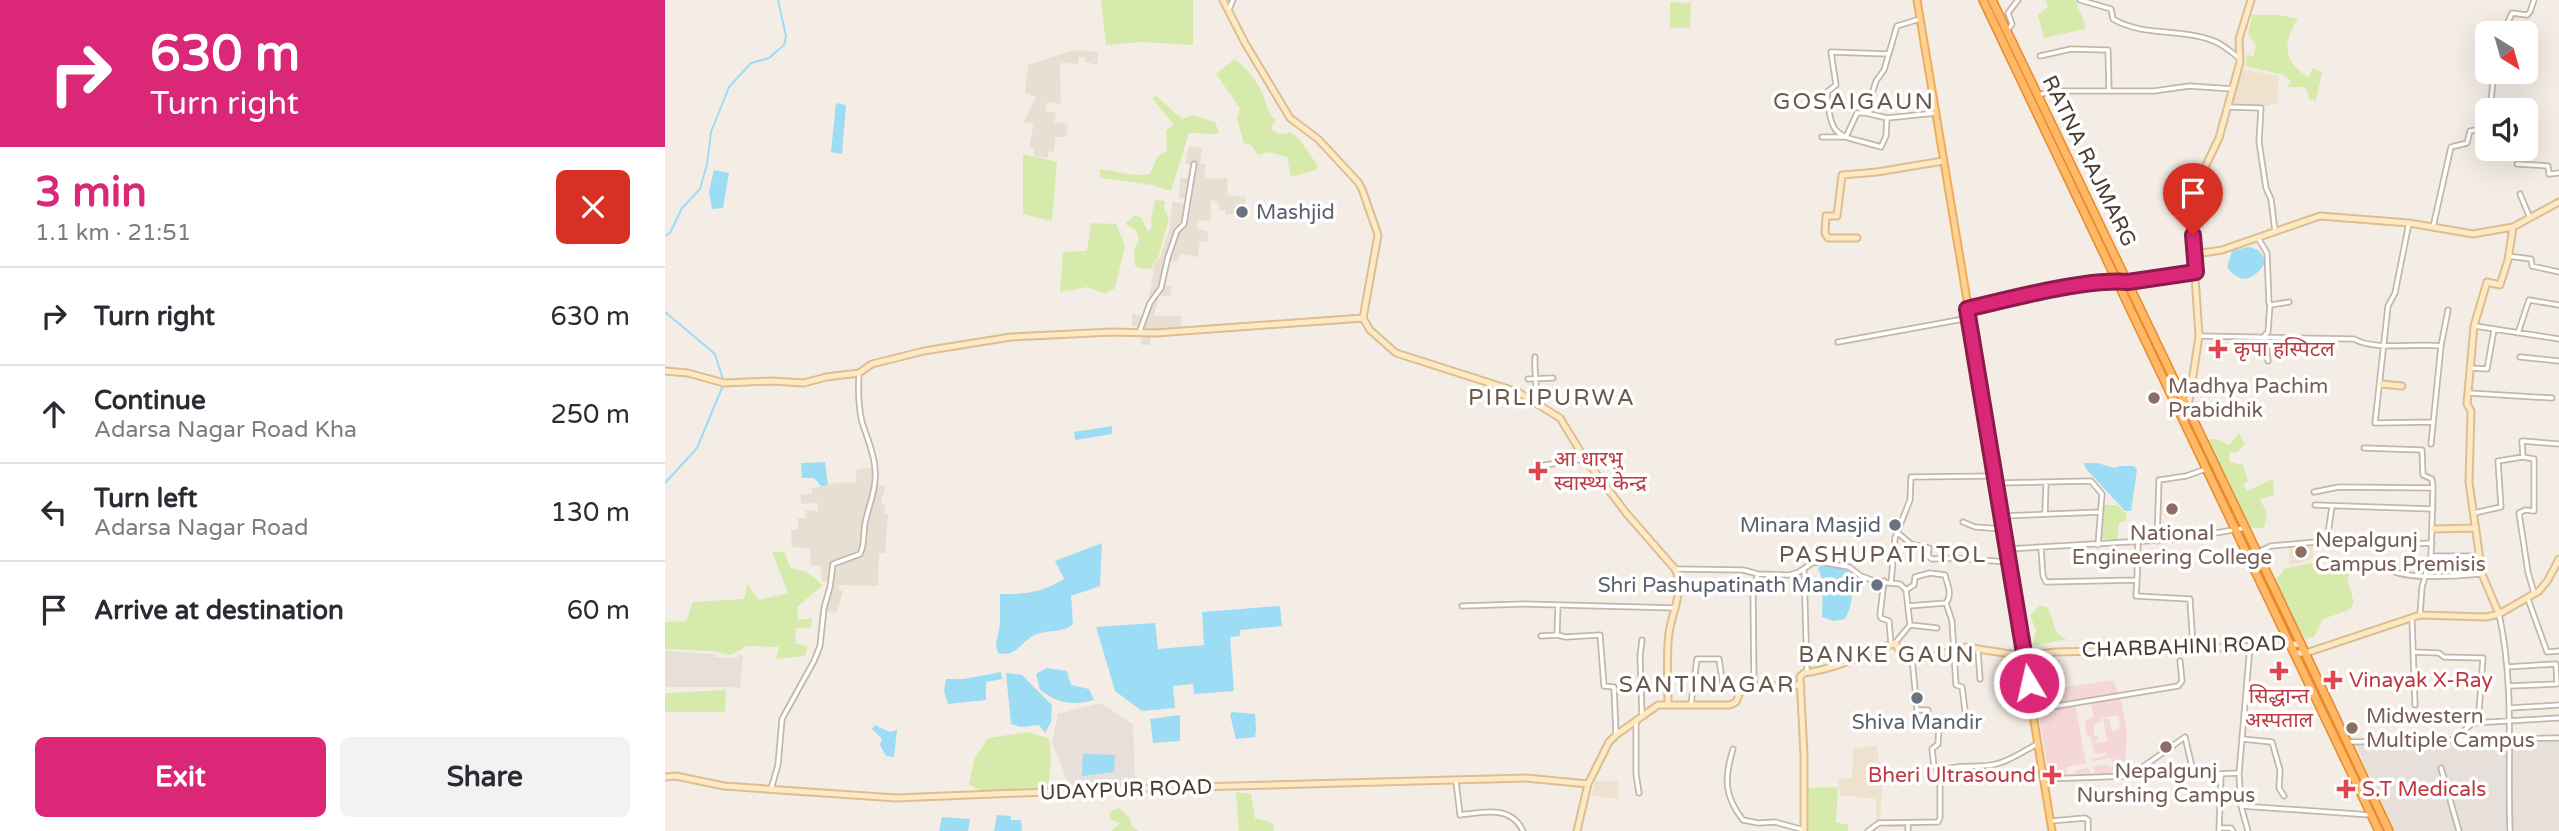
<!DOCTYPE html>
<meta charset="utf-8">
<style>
:root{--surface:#fff;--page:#f2f2f3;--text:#2b2b33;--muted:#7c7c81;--line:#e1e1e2;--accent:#db2777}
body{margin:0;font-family:"Varela Round","Noto Sans Devanagari",sans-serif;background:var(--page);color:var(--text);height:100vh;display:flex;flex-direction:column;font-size:26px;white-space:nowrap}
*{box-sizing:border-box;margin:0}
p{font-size:23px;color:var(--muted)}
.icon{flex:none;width:38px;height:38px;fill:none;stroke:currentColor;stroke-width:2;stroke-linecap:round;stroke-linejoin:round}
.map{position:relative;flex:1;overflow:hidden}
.drawer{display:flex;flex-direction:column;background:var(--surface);width:665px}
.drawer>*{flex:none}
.top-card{background:#db2777;color:#fff;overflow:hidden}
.needle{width:46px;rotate:143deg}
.tools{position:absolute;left:1810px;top:21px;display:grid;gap:14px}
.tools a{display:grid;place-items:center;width:63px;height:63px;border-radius:10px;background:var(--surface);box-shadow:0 7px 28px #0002;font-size:35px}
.pin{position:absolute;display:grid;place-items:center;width:60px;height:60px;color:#fff;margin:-72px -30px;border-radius:50% 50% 50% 0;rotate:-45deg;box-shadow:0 0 7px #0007}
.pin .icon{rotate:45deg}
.me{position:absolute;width:77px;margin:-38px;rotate:351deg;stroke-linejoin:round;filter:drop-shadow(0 0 5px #0008)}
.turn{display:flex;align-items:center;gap:24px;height:147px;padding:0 35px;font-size:32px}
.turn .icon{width:91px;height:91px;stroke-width:2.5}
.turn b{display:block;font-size:49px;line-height:60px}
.round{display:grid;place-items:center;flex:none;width:74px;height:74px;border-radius:10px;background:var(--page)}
.head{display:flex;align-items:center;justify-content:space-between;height:119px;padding:0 35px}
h1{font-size:42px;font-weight:800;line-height:52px;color:var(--accent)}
.button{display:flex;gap:14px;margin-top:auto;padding:14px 35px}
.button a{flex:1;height:80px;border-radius:10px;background:var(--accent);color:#fff;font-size:28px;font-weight:800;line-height:80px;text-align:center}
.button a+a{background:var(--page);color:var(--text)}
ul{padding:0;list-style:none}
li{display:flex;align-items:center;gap:21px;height:98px;padding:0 35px;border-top:2px solid var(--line)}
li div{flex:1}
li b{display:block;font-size:26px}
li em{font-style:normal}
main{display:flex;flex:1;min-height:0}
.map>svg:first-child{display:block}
.residential{fill:#e8dfd3}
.industrial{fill:#e6dfda}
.education{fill:#eee1ce}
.medical{fill:#f5d7d7;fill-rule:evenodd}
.green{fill:#d6ebab}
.water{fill:#9ddcf5}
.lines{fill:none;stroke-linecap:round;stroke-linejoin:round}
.stream{stroke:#9ddcf5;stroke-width:2}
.street-casing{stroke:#c3b7aa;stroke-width:7}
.secondary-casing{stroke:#dabf93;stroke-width:9}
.primary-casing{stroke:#ecae5b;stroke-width:9}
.highway-casing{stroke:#e88a2b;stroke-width:10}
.street{stroke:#fff;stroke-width:3.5}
.secondary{stroke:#ffe9c4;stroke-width:5}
.primary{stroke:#ffd293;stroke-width:5}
.highway{stroke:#ffb865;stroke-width:7}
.route-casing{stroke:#8e194d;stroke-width:18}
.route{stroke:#db2777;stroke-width:12}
.worship-dot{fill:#6b7280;stroke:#fff;stroke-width:2.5}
.health-dot{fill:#e0444e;stroke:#fff;stroke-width:2.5}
.education-dot{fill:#8d6e63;stroke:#fff;stroke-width:2.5}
.labels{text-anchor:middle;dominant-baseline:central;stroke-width:7;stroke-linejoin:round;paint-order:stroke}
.street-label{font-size:21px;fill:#473d34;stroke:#fff}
.worship-label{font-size:21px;fill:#5b616d;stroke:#fff;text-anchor:end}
.health-label{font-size:21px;fill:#be3a42;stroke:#fff;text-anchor:start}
.education-label{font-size:21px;fill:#785e54;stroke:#fff;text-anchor:start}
.neighbourhood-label{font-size:23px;letter-spacing:2px;fill:#6a594b;stroke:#fff}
</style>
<main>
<section class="drawer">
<div class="top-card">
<div class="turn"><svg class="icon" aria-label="right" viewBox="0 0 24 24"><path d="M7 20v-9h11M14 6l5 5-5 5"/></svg><div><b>630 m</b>Turn right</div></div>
</div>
<div class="head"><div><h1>3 min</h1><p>1.1 km · 21:51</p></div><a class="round" style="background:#d93025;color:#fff"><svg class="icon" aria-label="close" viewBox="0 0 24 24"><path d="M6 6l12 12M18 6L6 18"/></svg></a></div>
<ul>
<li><svg class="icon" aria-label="right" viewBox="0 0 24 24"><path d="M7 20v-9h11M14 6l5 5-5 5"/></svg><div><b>Turn right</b></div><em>630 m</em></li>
<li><svg class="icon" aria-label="ahead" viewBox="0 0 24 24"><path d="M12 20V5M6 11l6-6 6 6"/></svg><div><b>Continue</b><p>Adarsa Nagar Road Kha</p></div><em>250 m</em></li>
<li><svg class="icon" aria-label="left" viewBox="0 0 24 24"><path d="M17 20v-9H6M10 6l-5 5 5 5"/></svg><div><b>Turn left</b><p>Adarsa Nagar Road</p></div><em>130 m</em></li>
<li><svg class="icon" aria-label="arrive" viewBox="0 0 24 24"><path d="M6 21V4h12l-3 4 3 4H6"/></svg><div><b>Arrive at destination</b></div><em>60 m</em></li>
</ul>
<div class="button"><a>Exit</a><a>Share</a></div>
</section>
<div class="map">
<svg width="1894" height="831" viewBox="0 0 1894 831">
<rect width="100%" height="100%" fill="#f4ede5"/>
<!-- residential -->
<path class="residential" d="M416 50 433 52 432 65 421 62 419 57H414L413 64 395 63 396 104 382 102 380 111 391 113 389 122 403 124 401 137H390L389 152 384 151 383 158 369 156 370 149 364 147 369 123 359 122 371 97 360 93 363 65 403 52Z
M524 146 537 148 535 163 541 164 539 179 562 178 563 195 580 197 581 213 560 215V210H554L553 202 546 200V220L532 221V228L544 232 542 242 535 241 533 257 515 254 513 262 503 261 498 285 507 286 505 297 494 295 489 316H516L517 331 486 329 485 345H476L477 326H467V314L478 316 484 299 490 261 494 260 505 227 507 202 521 204 522 198H514L515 178H526L527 165 520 164Z
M209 468 207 484 220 486 216 504 221 505 219 513 223 514 220 553H214L213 586 174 585V590L178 591 172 613 158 612 163 590H166L167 582 157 581 155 565 146 566 145 548 127 547 126 530H133V518H141V510L153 511V503L137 504 135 495 147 493V488L176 482 190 483 192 469Z"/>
<!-- industrial -->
<path class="industrial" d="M0 651 48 654 50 657 72 658 73 654 78 656 75 688 67 687H0Z
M435 703 468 724 470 781 465 785 405 787 387 743 393 714Z
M1894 741V831H1730L1690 743Z"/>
<!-- education -->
<path class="education" d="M1576 69 1614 76 1612 103 1597 107 1567 106Z
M1648 543V559L1625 565 1623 545Z
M1212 746 1214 761 1218 768 1215 821H1211V799L1175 795 1173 779 1187 778 1188 748Z
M930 781H953L954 799 927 796Z"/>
<!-- medical -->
<path class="medical" d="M1448 680 1457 704 1462 735 1459 775 1384 778 1370 692ZM1425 701 1429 717 1420 720 1422 736H1425L1430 754 1440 753 1441 756 1426 759 1427 761 1446 758 1448 767 1444 768 1443 764 1428 767 1430 773 1426 774 1423 768 1410 770 1411 774 1402 775 1401 767 1421 763 1410 704ZM1453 715 1455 726 1452 730 1447 731 1444 718 1438 719 1442 742 1431 743 1430 740H1433V736H1429V724L1436 721V718Z"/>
<!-- green -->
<path class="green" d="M436 0H528V45L478 42 441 45Z
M1381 0H1410L1419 21 1420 29 1379 38 1373 15 1383 7Z
M1005 2 1026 3 1025 28H1005Z
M1587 15H1614L1633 19C1617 43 1618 61 1643 77L1648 68 1657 72 1651 101 1644 99 1643 92 1639 87H1622L1626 81 1619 75 1580 66 1582 54 1588 57 1591 46 1583 34Z
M570 59C582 69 592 81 598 95 603 106 601 113 611 120L606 128C612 135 617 135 625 132L634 139 653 166 651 170 626 177 622 157 604 152 593 155 585 144H579L572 118 575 108 551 74Z
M491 96 517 119 529 115 550 122 554 132 552 134 524 133 506 191 487 185 436 178 434 169C452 171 468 177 485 174L493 156 502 151 501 130 509 125 487 98Z
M358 154 392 162 387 221 358 214Z
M490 200 500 201 499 209 504 219 493 259 490 260 487 268 479 269 470 266 469 250 474 241 472 231 460 224 469 216 476 217 483 232 487 227 486 218Z
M426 223 451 224 460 246 450 288 440 294 423 287 395 292 398 252 422 251Z
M1574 433 1580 444 1572 452 1564 453 1565 462 1578 465 1583 481 1578 485 1582 491 1608 479 1609 495 1595 499 1602 513 1599 528H1582L1542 440 1551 439 1564 445Z
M1439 505H1452L1462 514 1461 521 1454 523 1452 539H1436Z
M107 552H119L126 568 140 571 158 585 132 607 133 620 147 618 146 628H131L130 643 143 646 140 656 111 659 114 647 82 646 66 655 47 651 0 649V622L21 621 28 602 79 599 82 584 94 600 123 593Z
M1685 559 1693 566 1682 578 1689 603 1684 610 1658 619 1649 637 1640 639 1610 586V579L1617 573 1619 569 1645 563 1663 570Z
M1374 606H1381C1391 618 1385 633 1402 639L1367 646 1371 631 1365 615Z
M61 690 60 712H0V693Z
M362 732 384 738 386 760 383 788 317 791 304 785 309 760 323 738Z
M1173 787 1171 822 1183 825V831H1142V788Z
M571 792 586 794 590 818 608 823 609 831H574Z
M454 808 465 818 466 826 474 831H446L455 823 446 820 444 812Z"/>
<!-- water -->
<path class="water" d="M171 103 181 105 177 154 166 152Z
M49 170 64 173 58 208 47 209 44 192Z
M1583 247C1594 249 1597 252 1600 263 1589 281 1575 285 1562 267L1567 251Z
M447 426V434L410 440 409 432Z
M160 462 163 485 156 486 149 478H137L136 463Z
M1419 463H1432L1450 468 1454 466H1469L1472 470 1466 511H1460L1421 469Z
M437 543 435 586 406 596 408 624C396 635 380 628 366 637 354 645 350 657 333 653L331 645 335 624V594C362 594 375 593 399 579L390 561Z
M1158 564 1181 568C1191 582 1188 605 1180 619L1168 621 1157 617 1158 581 1153 568Z
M615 606 617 626 575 630V636L565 637 569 691 529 694 528 684 508 686 510 708 477 711 450 691 431 627 490 623 493 649 539 645 537 612Z
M382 668 402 671 406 685 424 689 429 700C408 706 392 703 375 690L371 674Z
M336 672 337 679 321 682V700L283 704 279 691 281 679H299Z
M341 673 357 675 387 705 386 722 380 733 374 725 356 727 346 724Z
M567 712 590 714 591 729 590 737 571 739 565 715Z
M515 715V741L488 743 485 719Z
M210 725 225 732 232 730 229 757 221 756 215 745 217 739 207 729Z
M418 754 450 755 449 772 417 776Z
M332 815 346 816V820H356L357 831H329Z
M277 817 305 819 303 831H274Z"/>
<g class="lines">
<!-- stream -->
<path class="stream" d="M0 236 5 233 17 208 35 189 42 164 46 132 64 87 86 63 104 58 119 45 121 36 113 0
M0 312 50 354 59 383 32 448 0 483"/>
<defs>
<path id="street" d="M1415 0 1446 9 1448 19C1479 37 1514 28 1546 40 1557 43 1566 52 1574 58
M564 9 568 0
M1255 19 1232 26 1219 70 1211 81 1201 113 1222 118 1271 113
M1343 30 1347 24 1343 13 1353 0
M1838 33 1847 13 1862 15 1865 12 1869 0
M1375 56 1406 49 1443 50 1444 90
M1373 95 1388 91H1489L1524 86 1568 89
M1563 107 1596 108 1594 142 1601 188 1606 199 1610 231
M1825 110 1829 72
M1222 118 1221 136 1216 147C1175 134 1165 143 1162 92L1171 85 1166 52 1224 54
M1157 137H1181L1192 113H1201
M1852 164 1883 166 1884 174 1894 173
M1855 194 1865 218
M1744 223 1730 293 1723 306 1710 423 1768 422
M1768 227 1786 147 1802 143 1805 131 1822 128
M1593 238 1602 253 1604 303 1606 305 1624 302
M1843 256 1866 259 1867 266 1894 272
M1304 308C1347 299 1421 277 1463 282L1531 272
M1810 326 1894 339
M474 333 485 303 496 288 503 257 512 231 519 224 529 164
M1853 333 1864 300 1894 305
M1535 336 1689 339C1710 351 1751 343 1776 346L1766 444
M1173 342 1304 318
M1776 346 1783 310
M1855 357 1894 361
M1603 361 1600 335 1603 332 1605 304
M1805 368 1822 369 1829 330
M863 379 888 378
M1804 393 1887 398
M870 403C873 387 869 373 870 357
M1699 448 1757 450 1758 475 1767 479 1768 488
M873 466 920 459
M1332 483 1426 481 1437 494 1433 545
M1649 492 1674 487 1768 488 1766 556 1757 587 1755 615
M1650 505 1768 509
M1809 513 1836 507 1833 461 1858 457
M1380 514 1381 482
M1338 516 1436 512
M1298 522 1310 527 1339 529
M1233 533 1246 544 1264 548 1263 556 1267 559 1289 558 1343 562
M1492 541 1494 480 1521 476 1541 469
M1698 541 1705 542V546L1767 543
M1376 548 1378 576 1381 582 1472 580 1473 543
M1342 549 1515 539 1580 528
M1593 552 1606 546 1662 541 1667 506
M1766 556H1815
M1010 569 1078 570 1093 574 1124 575 1134 572 1147 563 1155 562 1184 567 1196 576 1212 582 1235 584 1241 590 1245 625 1230 643
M1139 569 1142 672
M1725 570C1745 580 1793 576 1816 574
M1472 580 1471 596 1525 599 1528 648
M1219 581 1215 615 1216 618 1224 621 1226 644
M1226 583 1230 538 1245 500 1246 477 1330 476
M1241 590 1249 585 1250 577 1265 573 1280 575C1282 584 1288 594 1281 603L1243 606
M1869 593 1863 572 1854 513 1860 510 1869 511V459L1858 457 1857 441 1894 444
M1863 599 1882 652 1894 651
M893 605 892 635 901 637 935 635 939 686 949 687 951 735
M797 606 859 604 1011 608
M1834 614C1850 686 1842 758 1845 831
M1747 619 1750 705
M1245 625 1272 628
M876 636 892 635
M1313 650 1315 679
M1749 652 1774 653 1779 657 1818 658 1814 711 1813 714 1807 717 1808 723
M1247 658 1252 710H1263L1265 724 1274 726 1277 723 1301 718 1297 687 1291 685 1287 621 1281 603
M1842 667 1891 664 1892 684
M1089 686 1088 589 1093 574
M1844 686 1892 684
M1026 704 1032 659H1054L1058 686 1077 687
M1845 708 1894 705
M1368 710 1513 686 1517 681 1515 661
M977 715 975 656 977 640
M971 722V774L974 793
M1274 726 1273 744 1267 749 1269 766 1275 773
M1577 739 1607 742 1615 770 1614 788 1619 796
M1794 740 1796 733 1808 723 1894 718
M1683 742 1894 738
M1068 749C1059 778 1059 796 1078 820L1093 823 1110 822 1139 830
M1776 768 1794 831
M1574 773 1576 806 1583 831
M1379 779 1465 776 1520 737 1529 775 1574 773 1585 646
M791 781 795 815C818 812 846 805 858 831
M106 789 113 765 117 719 149 661 155 646 159 608 165 587 168 564 195 554C200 545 198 534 200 523 204 505 212 487 210 469 209 452 202 438 197 422 193 405 193 390 194 373
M1576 806 1706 815
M1386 821 1420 818 1423 820V831
M1555 828H1566L1568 831
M1203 831 1214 823 1273 822 1275 818V773C1289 762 1314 769 1331 764 1345 761 1359 751 1372 744
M1243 831V823
M1554 831 1556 775"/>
<path id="secondary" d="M558 0 580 43 625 118 653 139 693 182 697 189 713 235 698 318
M1192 238H1163L1160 233 1161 216H1172L1177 175 1212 172 1278 161
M1530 254 1557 250 1655 216 1744 223 1808 234 1848 227 1894 202
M698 318 705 330 731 353 853 392 895 418 920 459 962 514 1010 569C1020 591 1007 611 1004 633 1001 656 1003 681 1003 704
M0 371 23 373 59 383 106 381 139 383 161 377 194 373 207 364 259 351 346 337 447 332 491 333 698 318
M1716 384 1737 386
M1523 408 1534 336 1526 216 1530 188 1554 138 1575 62 1574 39 1586 0
M1768 529 1811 528
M1834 614 1817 574 1804 482 1806 411 1802 404 1809 326 1822 282 1835 285 1843 260 1848 227
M1631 653H1641L1755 615 1821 617 1834 614 1874 591 1883 580 1894 559
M0 777 11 776 59 786 231 798 455 789 861 778 923 784
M912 831 923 784 944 742 951 735 993 705H1065L1071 702 1077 687 1136 685
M1139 831V755L1135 677 1139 673C1171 669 1200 654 1230 643L1239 659 1266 657 1300 647 1359 656 1390 652 1528 649 1636 644"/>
<path id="primary" d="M1252 0 1338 516 1343 562 1387 831"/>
<path id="highway" d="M1318 0 1714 831
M1327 0 1636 644 1724 831"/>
</defs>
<!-- street casing -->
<use href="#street" class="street-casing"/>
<!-- secondary casing -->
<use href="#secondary" class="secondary-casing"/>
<!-- primary casing -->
<use href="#primary" class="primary-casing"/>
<!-- highway casing -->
<use href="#highway" class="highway-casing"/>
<!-- street -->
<use href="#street" class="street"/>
<!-- secondary -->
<use href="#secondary" class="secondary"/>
<!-- primary -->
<use href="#primary" class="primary"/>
<!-- highway -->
<use href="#highway" class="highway"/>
</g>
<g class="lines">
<defs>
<path id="route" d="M1364 683 1302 309C1343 299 1423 278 1463 282L1531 272 1528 235"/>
</defs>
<!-- route casing -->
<use href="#route" class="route-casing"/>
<!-- route -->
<use href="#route" class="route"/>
</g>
<!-- markers -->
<g class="worship-dot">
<circle cx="577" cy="212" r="7"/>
<circle cx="1230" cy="525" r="7"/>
<circle cx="1212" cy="585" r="7"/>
<circle cx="1252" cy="698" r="7"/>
</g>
<g class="health-dot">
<path d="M1549.5 338.5h7v7h7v7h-7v7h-7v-7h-7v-7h7z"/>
<path d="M869.5 460.5h7v7h7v7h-7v7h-7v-7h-7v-7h7z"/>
<path d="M1610.5 660.5h7v7h7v7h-7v7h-7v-7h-7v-7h7z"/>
<path d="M1664.5 669.5h7v7h7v7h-7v7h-7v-7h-7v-7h7z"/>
<path d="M1383.5 764.5h7v7h7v7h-7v7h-7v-7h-7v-7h7z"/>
<path d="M1677.5 778.5h7v7h7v7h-7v7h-7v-7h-7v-7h7z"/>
</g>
<g class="education-dot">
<circle cx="1489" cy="398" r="7"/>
<circle cx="1507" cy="509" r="7"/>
<circle cx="1636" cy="552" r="7"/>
<circle cx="1687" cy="728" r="7"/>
<circle cx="1501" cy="747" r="7"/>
</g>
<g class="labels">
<!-- street labels -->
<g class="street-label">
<text transform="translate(1424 161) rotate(64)">RATNA RAJMARG</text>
<text transform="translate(1519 647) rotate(-2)">CHARBAHINI ROAD</text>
<text transform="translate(461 790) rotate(-2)">UDAYPUR ROAD</text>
</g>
<!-- worship labels -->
<g class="worship-label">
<text x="591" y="212" text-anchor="start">Mashjid</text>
<text x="1216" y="525">Minara Masjid</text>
<text x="1198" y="585">Shri Pashupatinath Mandir</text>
<text x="1252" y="722" text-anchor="middle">Shiva Mandir</text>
</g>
<!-- health labels -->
<g class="health-label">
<text x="1569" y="349">कृपा हस्पिटल</text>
<text x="889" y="459">आ धारभु<tspan x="889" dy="24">स्वास्थ्य केन्द्र</tspan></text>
<text x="1684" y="680">Vinayak X-Ray</text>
<text x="1614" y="696" text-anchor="middle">सिद्धान्त<tspan x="1614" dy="24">अस्पताल</tspan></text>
<text x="1371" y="775" text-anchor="end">Bheri Ultrasound</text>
<text x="1697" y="789">S.T Medicals</text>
</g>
<!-- education labels -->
<g class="education-label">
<text x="1503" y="386">Madhya Pachim<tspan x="1503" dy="24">Prabidhik</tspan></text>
<text x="1507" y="533" text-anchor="middle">National<tspan x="1507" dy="24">Engineering College</tspan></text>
<text x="1650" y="540">Nepalgunj<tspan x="1650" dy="24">Campus Premisis</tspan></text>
<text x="1701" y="716">Midwestern<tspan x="1701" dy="24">Multiple Campus</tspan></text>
<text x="1501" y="771" text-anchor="middle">Nepalgunj<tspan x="1501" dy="24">Nurshing Campus</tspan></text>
</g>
<!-- neighbourhood labels -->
<g class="neighbourhood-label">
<text x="1189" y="102">GOSAIGAUN</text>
<text x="887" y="398">PIRLIPURWA</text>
<text x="1218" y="555">PASHUPATI TOL</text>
<text x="1222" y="655">BANKE GAUN</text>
<text x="1042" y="685">SANTINAGAR</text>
</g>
</g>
</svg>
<div class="tools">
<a><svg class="needle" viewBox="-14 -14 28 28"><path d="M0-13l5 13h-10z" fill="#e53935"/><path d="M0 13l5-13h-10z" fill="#7c7c81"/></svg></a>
<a><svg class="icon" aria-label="sound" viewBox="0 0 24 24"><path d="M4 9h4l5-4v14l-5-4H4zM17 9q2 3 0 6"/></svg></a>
</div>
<div class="pin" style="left:1528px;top:235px;background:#d93025"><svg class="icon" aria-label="arrive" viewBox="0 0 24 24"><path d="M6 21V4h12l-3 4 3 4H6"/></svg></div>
<svg class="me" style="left:1364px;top:683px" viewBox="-20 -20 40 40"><circle r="17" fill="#db2777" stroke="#fff" stroke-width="3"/><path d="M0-11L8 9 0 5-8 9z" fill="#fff"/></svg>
</div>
</main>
